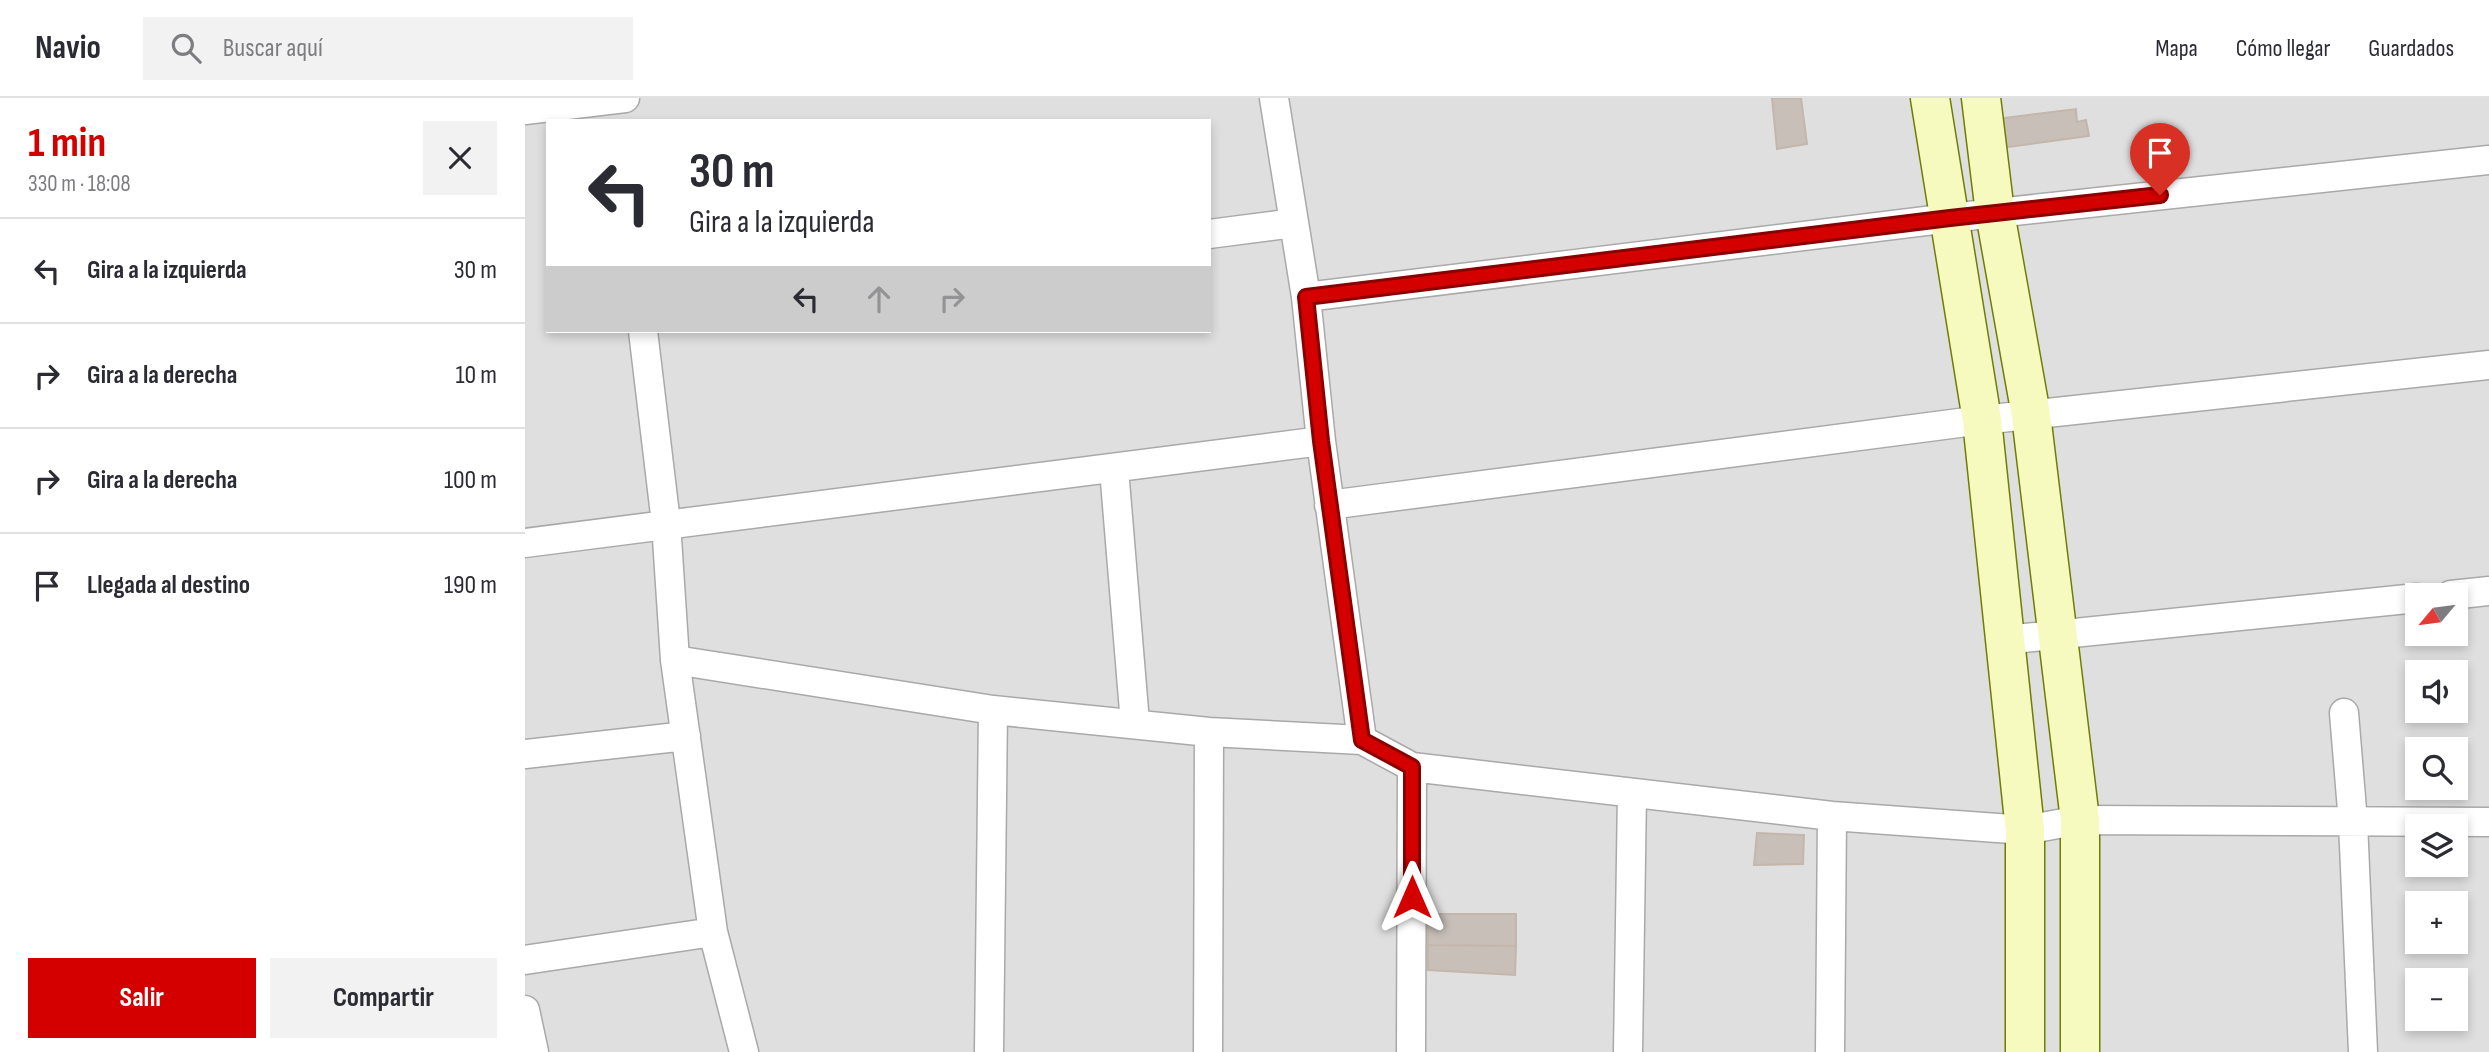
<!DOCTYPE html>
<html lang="es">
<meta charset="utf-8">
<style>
:root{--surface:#fff;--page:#f2f2f3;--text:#2b2b33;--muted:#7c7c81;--line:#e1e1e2;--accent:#d40000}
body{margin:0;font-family:"Sofia Sans Condensed",sans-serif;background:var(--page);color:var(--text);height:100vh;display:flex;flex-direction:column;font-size:26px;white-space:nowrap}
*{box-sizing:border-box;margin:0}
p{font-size:23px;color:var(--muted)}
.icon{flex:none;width:38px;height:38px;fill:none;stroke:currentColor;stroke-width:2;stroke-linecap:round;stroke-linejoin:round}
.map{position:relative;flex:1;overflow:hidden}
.details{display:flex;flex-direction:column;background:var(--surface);width:525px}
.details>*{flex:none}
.banner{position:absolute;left:21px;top:21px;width:665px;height:214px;border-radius:0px;box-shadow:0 4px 10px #0003;background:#fff;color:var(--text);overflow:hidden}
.needle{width:46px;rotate:241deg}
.controls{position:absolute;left:1880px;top:485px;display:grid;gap:14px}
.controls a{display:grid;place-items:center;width:63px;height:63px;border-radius:0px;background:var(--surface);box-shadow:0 4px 10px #0003;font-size:35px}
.pin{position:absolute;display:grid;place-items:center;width:60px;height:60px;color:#fff;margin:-72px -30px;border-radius:50% 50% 50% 0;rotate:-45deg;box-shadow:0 0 7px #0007}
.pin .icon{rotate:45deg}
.me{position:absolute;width:77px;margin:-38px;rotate:0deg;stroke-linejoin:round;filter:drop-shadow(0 0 5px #0008)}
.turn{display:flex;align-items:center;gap:24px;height:147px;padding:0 28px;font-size:32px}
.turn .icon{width:91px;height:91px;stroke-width:2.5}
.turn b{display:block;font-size:49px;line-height:60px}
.lanes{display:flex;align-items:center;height:66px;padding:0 28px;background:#0003;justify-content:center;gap:35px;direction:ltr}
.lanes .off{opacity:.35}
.round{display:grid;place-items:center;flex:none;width:74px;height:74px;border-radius:0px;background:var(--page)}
.head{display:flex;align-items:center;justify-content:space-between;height:119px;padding:0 28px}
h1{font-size:42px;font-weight:700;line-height:52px;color:var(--accent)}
.button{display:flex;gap:14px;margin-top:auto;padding:14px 28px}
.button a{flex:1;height:80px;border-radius:0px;background:var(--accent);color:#fff;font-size:28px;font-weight:700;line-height:80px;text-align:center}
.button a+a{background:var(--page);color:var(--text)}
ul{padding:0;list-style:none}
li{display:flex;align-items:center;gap:21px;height:105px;padding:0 28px;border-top:2px solid var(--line)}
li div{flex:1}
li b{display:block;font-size:26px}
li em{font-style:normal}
header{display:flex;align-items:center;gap:42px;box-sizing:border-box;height:98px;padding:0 35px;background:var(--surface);border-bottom:2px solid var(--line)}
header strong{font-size:33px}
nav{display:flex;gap:38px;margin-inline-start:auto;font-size:24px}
.search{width:490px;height:63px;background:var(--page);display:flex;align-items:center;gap:18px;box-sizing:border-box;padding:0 24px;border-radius:0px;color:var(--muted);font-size:26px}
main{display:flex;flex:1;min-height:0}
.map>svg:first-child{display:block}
.residential{fill:#e0dfdf;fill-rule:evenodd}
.building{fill:#c7bfb8;stroke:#c4b6ab;stroke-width:2}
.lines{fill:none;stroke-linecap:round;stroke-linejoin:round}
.street-casing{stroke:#a9a9a9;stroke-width:31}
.secondary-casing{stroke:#707d05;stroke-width:41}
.street{stroke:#fff;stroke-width:28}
.secondary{stroke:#f7fabf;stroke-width:38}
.route-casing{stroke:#8a0000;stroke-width:18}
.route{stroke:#d40000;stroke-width:12}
</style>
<header>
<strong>Navio</strong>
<div class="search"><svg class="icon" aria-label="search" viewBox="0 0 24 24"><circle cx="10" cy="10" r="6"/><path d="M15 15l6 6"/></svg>Buscar aquí</div>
<nav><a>Mapa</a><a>Cómo llegar</a><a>Guardados</a></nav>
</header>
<main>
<section class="details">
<div class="head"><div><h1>1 min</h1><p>330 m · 18:08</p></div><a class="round"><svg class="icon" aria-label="close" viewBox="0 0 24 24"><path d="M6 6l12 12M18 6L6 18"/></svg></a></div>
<ul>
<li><svg class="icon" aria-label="left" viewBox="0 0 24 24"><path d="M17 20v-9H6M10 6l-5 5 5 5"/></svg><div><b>Gira a la izquierda</b></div><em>30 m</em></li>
<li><svg class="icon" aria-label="right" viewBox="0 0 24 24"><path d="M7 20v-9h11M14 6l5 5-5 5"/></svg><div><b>Gira a la derecha</b></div><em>10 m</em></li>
<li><svg class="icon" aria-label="right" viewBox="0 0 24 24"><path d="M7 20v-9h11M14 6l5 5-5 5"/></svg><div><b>Gira a la derecha</b></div><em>100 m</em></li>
<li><svg class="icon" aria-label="arrive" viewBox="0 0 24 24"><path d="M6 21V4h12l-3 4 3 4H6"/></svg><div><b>Llegada al destino</b></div><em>190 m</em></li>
</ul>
<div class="button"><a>Salir</a><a>Compartir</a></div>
</section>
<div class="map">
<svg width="1964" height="954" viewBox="0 0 1964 954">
<rect width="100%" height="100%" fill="#f2efe9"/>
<!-- residential -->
<path class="residential" d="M0 0H1964V954H0ZM23 23H684V233H23ZM1892 497H1930V536H1892ZM1892 574H1930V612H1892ZM1892 651H1930V690H1892ZM1892 728H1930V766H1892ZM1892 805H1930V844H1892ZM1892 882H1930V920H1892Z"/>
<!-- building -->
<path class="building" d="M1247 0H1276L1282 46 1252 51Z
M1551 11 1552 24 1561 22 1564 38 1476 50 1471 21Z
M1232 735 1279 737 1278 766 1229 767Z
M903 816H991V848L903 847Z
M903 847 991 848 990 877 903 872Z"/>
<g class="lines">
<defs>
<path id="street" d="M749 0 781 199 796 343 837 642
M0 12 100 0
M684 136 769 125
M781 199 1425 120 1964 62
M118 233 141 425 150 562 188 834 219 954
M589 371 610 625
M804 407 1457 322 1964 267
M0 445 796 343
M1926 497 1964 493
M1480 542 1892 500
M150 562 468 612 684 634 837 642 887 669 1307 718 1500 732 1555 722 1964 724
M1819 615 1828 724 1838 954
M0 656 161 638
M0 862 188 834
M0 912 9 954
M464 954 468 612
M683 954 684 634
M886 954 887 669
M1103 954 1107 695
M1305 954 1307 718"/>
<path id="secondary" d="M1405 0 1457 322 1500 732V954
M1456 0 1470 115 1506 317 1555 722V954"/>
</defs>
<!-- street casing -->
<use href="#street" class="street-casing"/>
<!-- secondary casing -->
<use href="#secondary" class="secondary-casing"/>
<!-- street -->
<use href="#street" class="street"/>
<!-- secondary -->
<use href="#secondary" class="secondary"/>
</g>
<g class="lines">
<defs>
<path id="route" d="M887 799V669L837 642 796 343 781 199 1425 120 1635 97"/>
</defs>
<!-- route casing -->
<use href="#route" class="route-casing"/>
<!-- route -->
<use href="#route" class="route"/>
</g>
</svg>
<div class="controls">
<a><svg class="needle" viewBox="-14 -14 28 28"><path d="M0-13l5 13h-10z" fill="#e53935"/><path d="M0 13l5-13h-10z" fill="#7c7c81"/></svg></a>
<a><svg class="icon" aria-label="sound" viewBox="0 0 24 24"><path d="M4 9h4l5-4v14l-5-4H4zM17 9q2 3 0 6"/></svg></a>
<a><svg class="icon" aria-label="search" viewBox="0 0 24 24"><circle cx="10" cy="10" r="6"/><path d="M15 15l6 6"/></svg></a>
<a><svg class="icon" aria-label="layers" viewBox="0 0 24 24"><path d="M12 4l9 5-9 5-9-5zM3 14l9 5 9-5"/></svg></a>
<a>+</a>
<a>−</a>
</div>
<div class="pin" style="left:1635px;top:97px;background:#d93025"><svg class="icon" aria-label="arrive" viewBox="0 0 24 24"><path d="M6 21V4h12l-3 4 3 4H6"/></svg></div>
<svg class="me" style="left:887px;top:799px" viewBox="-20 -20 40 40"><path d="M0-17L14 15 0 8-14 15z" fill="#d40000" stroke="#fff" stroke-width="4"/></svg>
<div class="banner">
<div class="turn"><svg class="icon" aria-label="left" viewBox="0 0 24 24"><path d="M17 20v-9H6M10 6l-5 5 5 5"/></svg><div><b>30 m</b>Gira a la izquierda</div></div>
<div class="lanes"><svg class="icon" aria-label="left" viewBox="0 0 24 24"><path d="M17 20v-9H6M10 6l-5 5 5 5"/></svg><svg class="icon off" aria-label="ahead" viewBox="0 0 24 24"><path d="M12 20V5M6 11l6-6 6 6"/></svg><svg class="icon off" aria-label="right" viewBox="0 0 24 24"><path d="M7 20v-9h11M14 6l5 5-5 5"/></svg></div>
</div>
</div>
</main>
